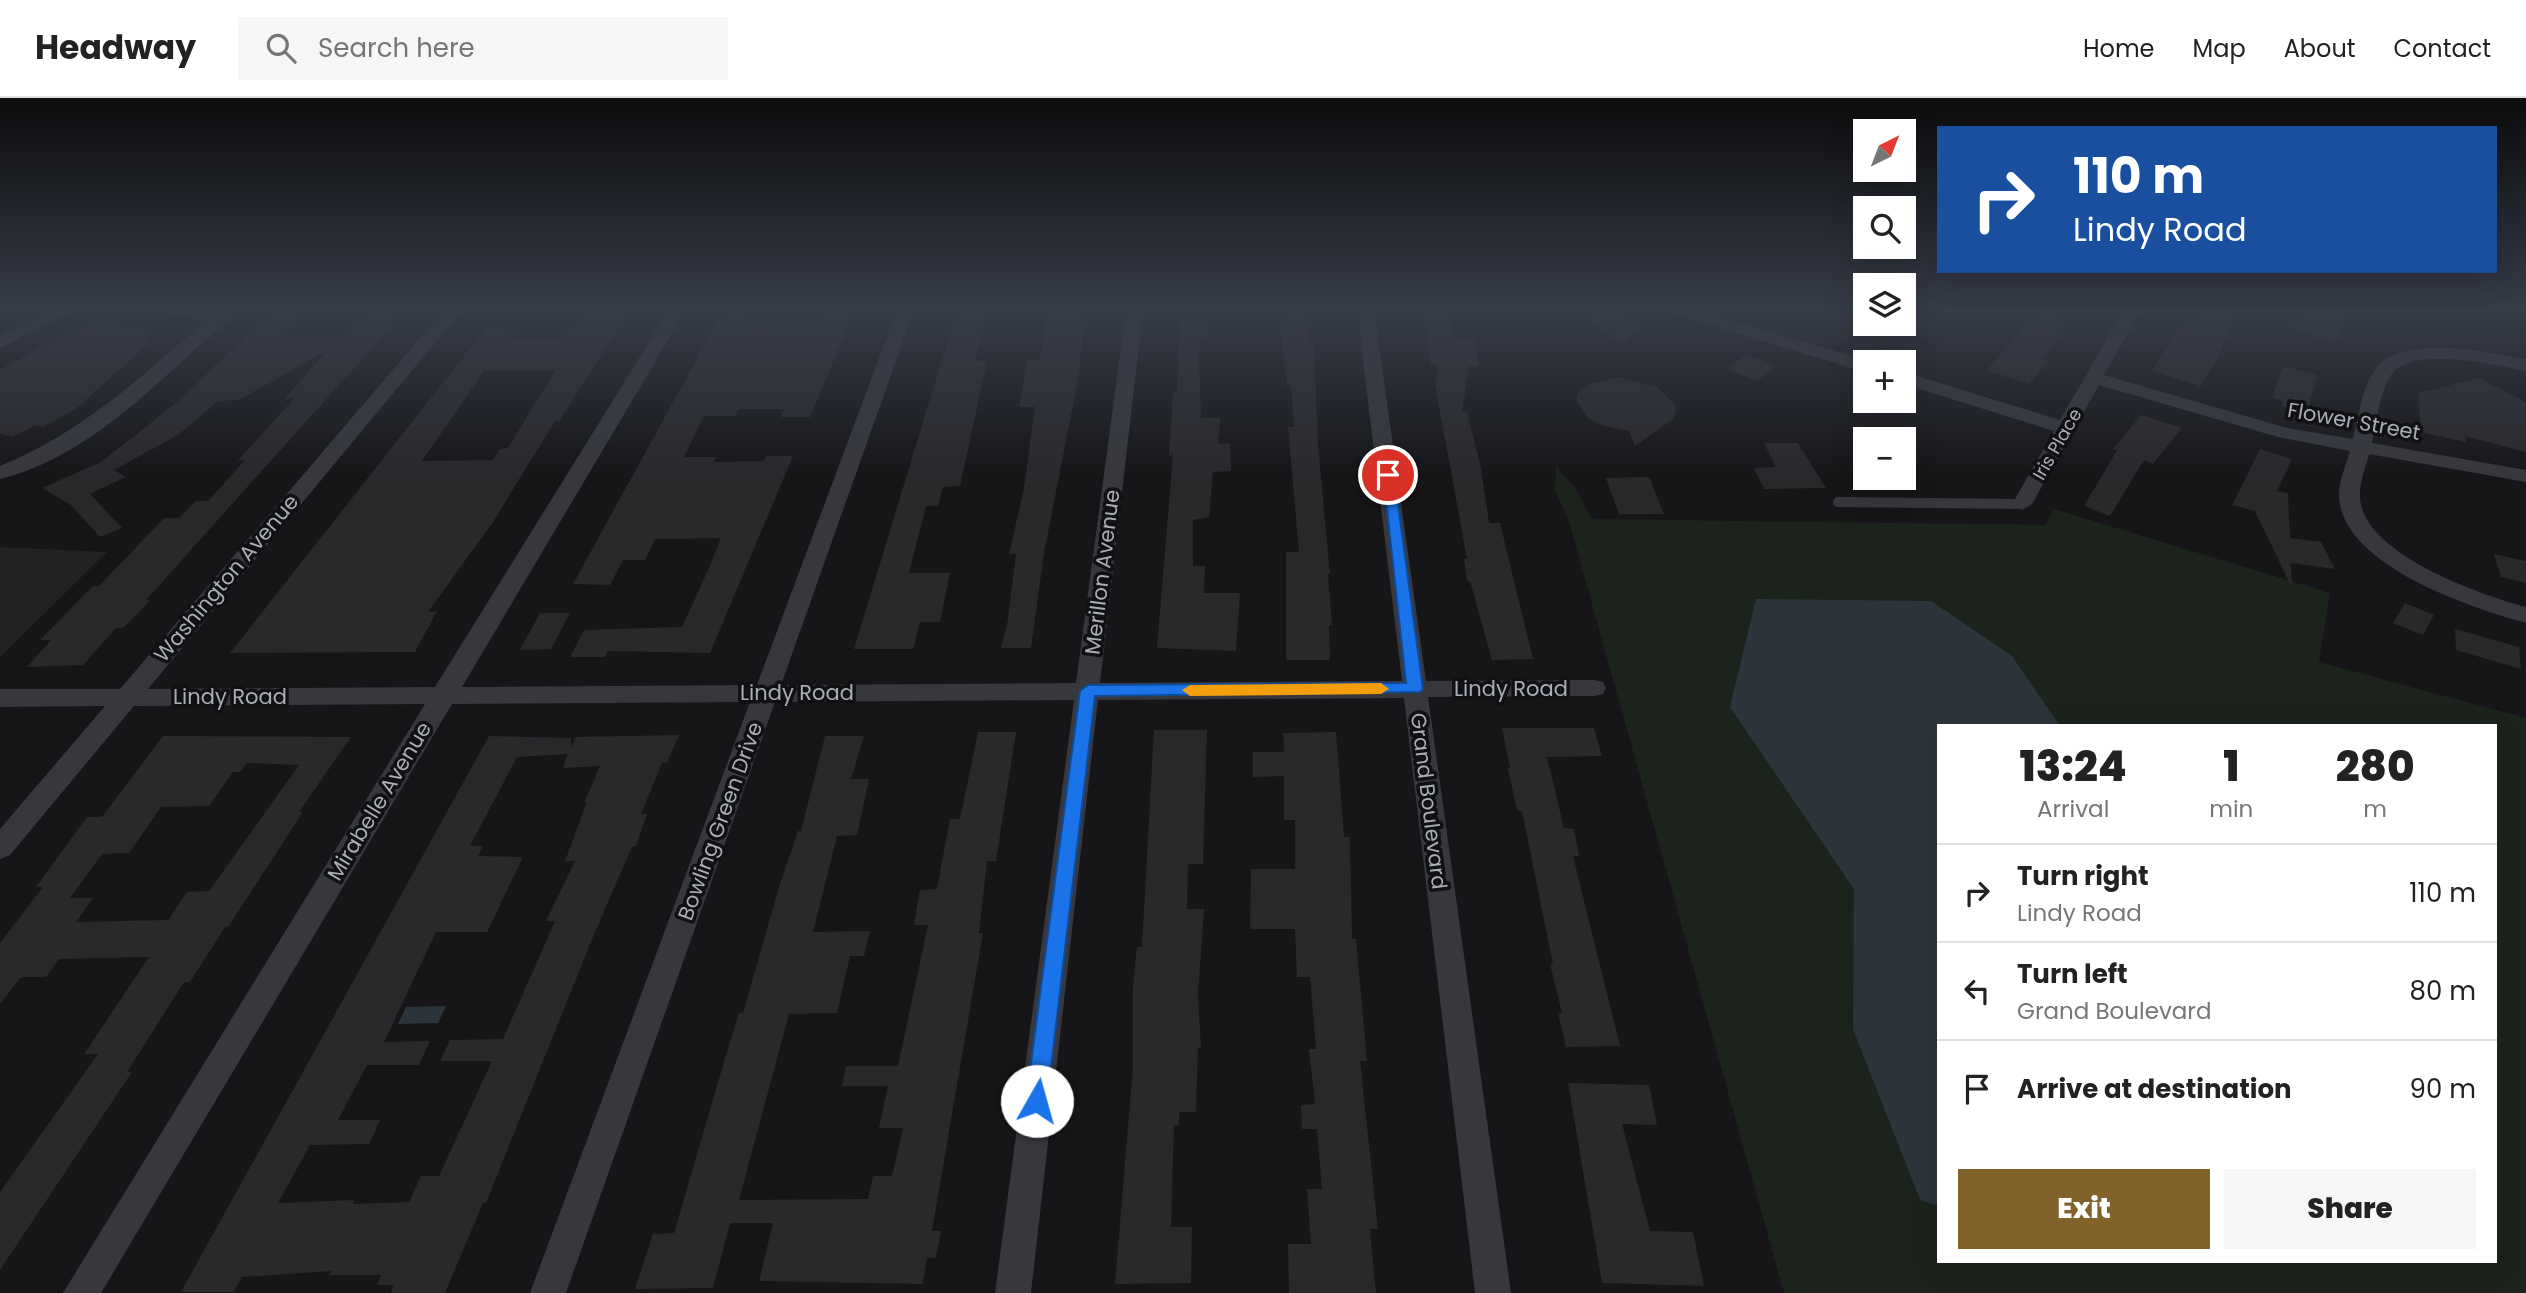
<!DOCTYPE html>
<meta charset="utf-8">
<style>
:root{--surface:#fff;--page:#f6f6f6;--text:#222;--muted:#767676;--line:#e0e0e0;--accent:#80622a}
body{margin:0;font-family:Poppins,sans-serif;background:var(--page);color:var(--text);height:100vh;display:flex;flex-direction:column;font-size:26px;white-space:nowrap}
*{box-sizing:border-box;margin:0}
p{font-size:23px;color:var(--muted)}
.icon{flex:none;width:38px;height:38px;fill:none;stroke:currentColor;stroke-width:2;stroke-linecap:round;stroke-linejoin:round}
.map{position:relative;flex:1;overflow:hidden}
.sheet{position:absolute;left:1937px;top:626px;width:560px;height:539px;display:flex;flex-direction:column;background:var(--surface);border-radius:0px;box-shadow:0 7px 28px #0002}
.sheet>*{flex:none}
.hud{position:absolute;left:1937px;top:28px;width:560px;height:147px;border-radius:0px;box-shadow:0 7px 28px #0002;background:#1a4fa0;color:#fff;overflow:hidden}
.needle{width:46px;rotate:42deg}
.buttons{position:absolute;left:1853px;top:21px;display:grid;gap:14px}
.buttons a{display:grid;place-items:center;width:63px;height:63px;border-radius:0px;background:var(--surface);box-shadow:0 7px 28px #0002;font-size:35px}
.pin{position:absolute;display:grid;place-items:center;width:60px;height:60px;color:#fff;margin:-30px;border:4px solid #fff;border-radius:50%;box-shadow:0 2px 7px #0007}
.me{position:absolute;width:77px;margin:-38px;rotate:7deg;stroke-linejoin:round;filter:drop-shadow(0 0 5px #0008)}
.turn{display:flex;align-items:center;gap:24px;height:147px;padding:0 21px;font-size:32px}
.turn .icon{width:91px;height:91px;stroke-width:2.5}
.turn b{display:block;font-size:49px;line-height:60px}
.eta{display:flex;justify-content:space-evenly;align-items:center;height:119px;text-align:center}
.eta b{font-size:42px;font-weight:800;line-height:49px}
.cta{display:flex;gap:14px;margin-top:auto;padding:14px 21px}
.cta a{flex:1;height:80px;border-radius:0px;background:var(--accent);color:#fff;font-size:28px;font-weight:800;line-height:80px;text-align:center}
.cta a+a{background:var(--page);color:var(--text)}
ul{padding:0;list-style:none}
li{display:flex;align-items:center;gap:21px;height:98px;padding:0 21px;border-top:2px solid var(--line)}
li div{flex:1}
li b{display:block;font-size:26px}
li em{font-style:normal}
header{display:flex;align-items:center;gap:42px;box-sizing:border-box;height:98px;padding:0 35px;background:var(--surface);border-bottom:2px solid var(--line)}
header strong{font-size:33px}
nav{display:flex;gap:38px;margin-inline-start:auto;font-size:24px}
.search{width:490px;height:63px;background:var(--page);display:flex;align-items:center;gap:18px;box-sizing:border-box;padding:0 24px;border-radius:0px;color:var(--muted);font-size:26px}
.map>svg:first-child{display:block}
.built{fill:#222225}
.green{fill:#1c231d;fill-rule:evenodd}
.water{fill:#2c353c}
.building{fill:#29292c;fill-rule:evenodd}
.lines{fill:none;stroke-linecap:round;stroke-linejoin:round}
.service{stroke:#37383d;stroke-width:10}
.minor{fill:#37383d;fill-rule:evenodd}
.route{fill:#1a73e8;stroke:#114b97;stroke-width:2}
.slow{fill:#f59e0b}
.labels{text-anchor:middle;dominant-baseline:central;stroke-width:7;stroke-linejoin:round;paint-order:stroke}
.far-street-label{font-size:18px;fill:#a8adb8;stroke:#111113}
.street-label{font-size:21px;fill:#a8adb8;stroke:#111113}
</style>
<header>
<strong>Headway</strong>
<div class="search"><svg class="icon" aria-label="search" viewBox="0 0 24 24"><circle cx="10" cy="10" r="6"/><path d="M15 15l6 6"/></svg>Search here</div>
<nav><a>Home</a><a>Map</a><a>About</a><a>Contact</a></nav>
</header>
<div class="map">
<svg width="2526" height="1195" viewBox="0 0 2526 1195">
<rect width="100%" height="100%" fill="#161618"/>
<!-- built -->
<path class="built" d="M0 449 107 454 0 559Z"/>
<!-- green -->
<path class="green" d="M1556 369 1574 388 1592 421 2046 427 2054 411 2330 495 2319 564 2526 620V1195H1784L1568 420 1555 393ZM1939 628H2496V1164H1939Z"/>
<!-- water -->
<path class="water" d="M1756 501 1931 503 2012 558 2060 628H1939V1108L1920 1102 1853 931 1854 791 1730 609Z
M446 908 438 925 398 926 406 909Z"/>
<!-- building -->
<path class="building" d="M273 212H309L281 240H339L365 213 406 212 146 502 150 503 123 530H116L83 567 27 569 51 542H40L93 488H99L164 420H179L196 403H208L245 362H238L294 301H284L329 251 239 302 218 303 178 337 114 372 126 379 90 396 122 430 100 439 71 407 42 390 101 364 176 305Z
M587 212H630L559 323H555L493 424 428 514 437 513 415 554 230 555 486 230H511L507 236H516L512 241H560ZM484 273H555L508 350 500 351 493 362 422 363Z
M824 212H855L810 319H781L784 311H739L735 318H704L684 359H717L714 364 763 363 766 358H793L710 555 608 553 605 559H570L584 532 682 529 708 472 721 440 655 441 645 462H623L610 487 573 486 722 215H748L746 219H821Z
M957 212H989L975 263H987L960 388 943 389 938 408H926L909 475H950L940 524H920L913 551H854Z
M1047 212H1085L1078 282 1044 455 1031 550H1001L1007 527 1016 456H1009L1024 390 1035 309H1019L1027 262H1040Z
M1284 212H1309L1311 249H1314L1318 347 1330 476H1328L1332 527H1329L1330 562H1286V454H1299L1288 329H1294L1291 287H1287L1280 228H1284Z
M1423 212H1448L1455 242 1474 241 1479 268H1469L1462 314H1467L1481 370 1489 425H1500L1533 561 1492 562 1470 483H1467L1464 461H1467L1435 286 1438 267H1431Z
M1574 212H1618L1641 227 1623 245Z
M2038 212H2062L2053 225 2067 229 2043 260 2048 262 2029 286 1987 272Z
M2196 212H2237L2218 260 2200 288 2152 273 2186 219 2192 221Z
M2318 212H2352L2334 246 2284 227 2302 215Z
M1180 221H1207L1208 241 1200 242 1199 261 1201 320H1220L1218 346 1230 345 1231 373 1213 374 1209 419 1193 422V468H1205L1204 495H1240L1236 553 1157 550 1173 357 1169 358 1173 294H1177Z
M99 223 155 234 144 243H151L78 309 44 329 35 327 13 339 0 336V271L75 231 81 232Z
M1746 256 1776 268 1757 283 1727 271Z
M2283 268 2317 277 2307 315 2282 308 2283 303 2272 300Z
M1619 279 1657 289 1674 305 1676 314 1672 322 1635 348 1629 333 1601 327 1588 320 1576 302 1578 294 1586 287Z
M2479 280 2526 304V354L2465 338 2466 344 2421 334 2418 295Z
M2141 317 2182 330 2153 366 2144 362 2110 418 2084 408 2117 352 2113 351Z
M1764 345H1798L1826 390 1764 391 1754 370 1776 369Z
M2260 351 2292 361 2277 393 2288 395 2290 440 2321 444 2335 471 2291 465 2292 490 2255 413 2232 407Z
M1649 379 1664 416H1619L1606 380Z
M2494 456 2526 463V485L2501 479Z
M2405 505 2434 517 2423 537 2393 525Z
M540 515H570L551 551 520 552Z
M2455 531 2519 549 2521 571 2456 552Z
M1502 630H1594L1602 658 1547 659 1564 730 1574 731 1579 758H1573L1620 948 1566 949 1558 915H1562L1550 866H1553L1522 713H1517L1508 670H1510Z
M1154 632H1207L1203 766H1188L1187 811H1204L1198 897 1201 950H1198L1196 1014H1179V1027H1174L1171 1129H1192L1191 1185 1115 1186 1133 968V888L1137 849H1142Z
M978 634H1016L996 763H987L979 835H983L932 1133H941L936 1160H927L923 1186 759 1183 773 1125H730L713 1190 635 1191 653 1136 674 1135 726 957 739 915H743L779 789 798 733H801L825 638H864L851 681H869L857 737 837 738 813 834 870 833 864 858H850L837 915 789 916 739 1102 868 1101 873 1078H892L903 1030H879L888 988H842L846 968H898L928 827H914L920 792 937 791 950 721H960Z
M1336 634 1344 739H1350L1352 841H1356L1367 963H1360L1378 1131H1370L1376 1195H1289L1288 1146H1311L1307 1091H1322L1317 1031H1302L1301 1007 1315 1006 1309 951H1316L1310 879H1297L1295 831H1250L1251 771H1295V722H1284V678L1253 679V654H1284L1283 635Z
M679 637 667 665H662L641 716H647L636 748 632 749 595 834 486 1105H483L445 1195H391L394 1187H377L381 1177H329L331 1173 242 1179 234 1194H181L489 638 571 640V650L576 639ZM568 656 563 670 600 668 584 705 587 704 565 763H575L546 823H555L503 941 450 942 440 963H492L439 1078H421L409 1104 353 1106 354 1102 278 1105 310 1047 369 1046 380 1022H338L367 967H419L430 943 384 944 436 834H487L523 759 478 758 483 748H470L517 659Z
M163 638 351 639 299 714H303L228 829H225L190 884H184L127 974H132L0 1172V1094L98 956H84L149 859 59 861 46 879H21L0 906V845L43 789H36L87 719H102ZM247 665 299 667 209 793 187 794 168 822 76 824 93 800H70L102 756 129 755 161 709 209 708 233 674H240Z
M1568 985 1649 987 1657 1027 1622 1026 1650 1133 1693 1134 1704 1188 1602 1185Z"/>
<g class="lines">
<!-- service -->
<path class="service" d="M1838 404 2022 406"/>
<!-- minor -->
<path class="minor" d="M53 212H75L0 250V238Z
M162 212H237C225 227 207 240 193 253 138 304 75 363 0 381V368C81 335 142 279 206 222L171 217Z
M444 212H462L148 591 435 589 669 212H686L462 589 757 587 897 212H914L781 587 1076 585 1126 212H1143L1100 585 1402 583 1357 212H1374L1426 583 1594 582 1603 584 1606 590 1603 596 1594 598 1428 599 1511 1195H1475L1404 600 1098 602 1031 1195H995L1074 602 775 604 566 1195H530L750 604 452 606 101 1195H63L425 606 134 608 10 757 0 761V731L105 608 0 609V591H120Z
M1671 212H1697L1873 264H1866V273L1859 272 1674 216Z
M2124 212H2141L2104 277 2287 330 2353 341C2359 319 2362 287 2377 269 2404 236 2490 255 2526 261V273C2497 267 2410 247 2391 277 2379 295 2377 324 2372 345L2526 372V384L2369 356C2366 369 2359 385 2360 398 2360 455 2481 497 2526 509V525C2472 510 2343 468 2339 399 2338 385 2346 367 2350 353L2278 339 2099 287 2032 406 2022 412 2012 406 2054 333 1904 286V274L2060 322Z"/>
</g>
<!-- sky -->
<linearGradient id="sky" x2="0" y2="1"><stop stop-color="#0c0c0d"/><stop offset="0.56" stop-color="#363c48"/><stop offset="1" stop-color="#363c48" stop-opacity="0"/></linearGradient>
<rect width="2526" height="379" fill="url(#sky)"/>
<!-- route -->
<path class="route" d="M1383 374 1394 377 1423 591 1420 594 1095 598 1047 1003 1044 1010 1037 1013 1030 1010 1026 1003 1080 593 1088 587 1406 585Z"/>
<!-- slow -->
<path class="slow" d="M1381 585 1389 591 1381 596 1190 598 1182 592 1190 587Z"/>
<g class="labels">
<!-- far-street labels -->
<g class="far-street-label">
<text transform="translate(2057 346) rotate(-60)">Iris Place</text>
</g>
<!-- street labels -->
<g class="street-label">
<text transform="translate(2354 323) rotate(10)">Flower Street</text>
<text transform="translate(1102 474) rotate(-83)">Merillon Avenue</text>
<text transform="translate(226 480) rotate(-50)">Washington Avenue</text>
<text x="1511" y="590">Lindy Road</text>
<text x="797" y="594">Lindy Road</text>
<text x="230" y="598">Lindy Road</text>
<text transform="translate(379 703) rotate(-59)">Mirabelle Avenue</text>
<text transform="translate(1429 703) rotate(83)">Grand Boulevard</text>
<text transform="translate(720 723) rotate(-70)">Bowling Green Drive</text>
</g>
</g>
</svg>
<div class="buttons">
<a><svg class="needle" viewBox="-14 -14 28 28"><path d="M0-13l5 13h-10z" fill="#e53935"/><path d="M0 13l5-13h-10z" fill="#767676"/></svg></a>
<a><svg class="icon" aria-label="search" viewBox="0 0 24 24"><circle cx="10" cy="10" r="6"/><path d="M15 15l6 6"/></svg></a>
<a><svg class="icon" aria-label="layers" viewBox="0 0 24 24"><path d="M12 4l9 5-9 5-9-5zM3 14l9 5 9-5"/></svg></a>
<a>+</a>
<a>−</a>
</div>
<div class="pin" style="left:1388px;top:377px;background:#d93025"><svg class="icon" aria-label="arrive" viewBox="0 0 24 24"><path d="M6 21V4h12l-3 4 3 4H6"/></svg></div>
<svg class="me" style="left:1037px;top:1003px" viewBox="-20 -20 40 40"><circle r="19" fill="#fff"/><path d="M0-13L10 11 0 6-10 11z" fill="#1a73e8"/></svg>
<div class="hud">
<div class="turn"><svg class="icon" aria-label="right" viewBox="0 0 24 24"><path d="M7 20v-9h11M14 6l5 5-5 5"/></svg><div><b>110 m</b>Lindy Road</div></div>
</div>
<section class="sheet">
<div class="eta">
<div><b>13:24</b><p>Arrival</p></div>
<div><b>1</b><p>min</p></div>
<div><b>280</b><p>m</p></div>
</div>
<ul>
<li><svg class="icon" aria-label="right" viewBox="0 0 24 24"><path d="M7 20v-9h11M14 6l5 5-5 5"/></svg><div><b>Turn right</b><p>Lindy Road</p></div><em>110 m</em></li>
<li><svg class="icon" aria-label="left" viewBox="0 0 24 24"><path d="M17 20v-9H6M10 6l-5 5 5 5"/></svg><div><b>Turn left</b><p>Grand Boulevard</p></div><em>80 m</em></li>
<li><svg class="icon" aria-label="arrive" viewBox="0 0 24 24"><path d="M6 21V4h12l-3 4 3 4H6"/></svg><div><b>Arrive at destination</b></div><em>90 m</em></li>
</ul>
<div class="cta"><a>Exit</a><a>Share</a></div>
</section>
</div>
